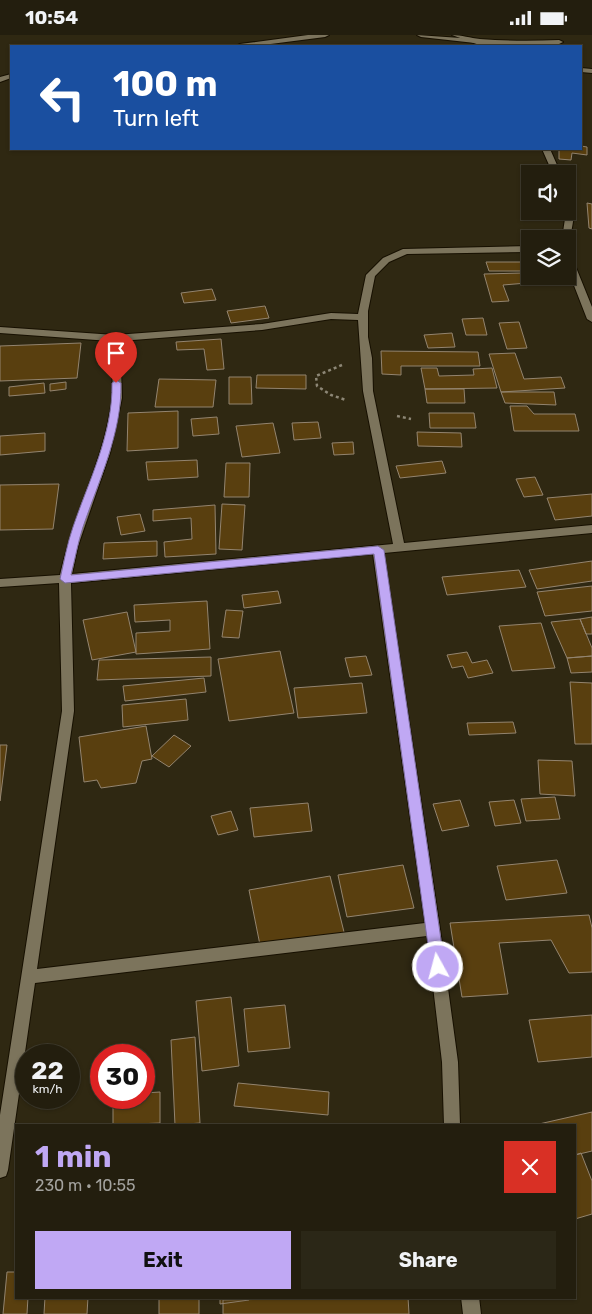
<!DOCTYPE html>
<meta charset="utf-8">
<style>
:root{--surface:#231e0e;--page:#2b2717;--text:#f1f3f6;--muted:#a3a29e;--line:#403c2e;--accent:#c0a8f4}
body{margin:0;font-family:Rubik,sans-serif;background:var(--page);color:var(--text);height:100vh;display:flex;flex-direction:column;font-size:19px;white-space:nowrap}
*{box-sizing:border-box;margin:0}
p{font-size:16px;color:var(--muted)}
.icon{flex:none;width:28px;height:28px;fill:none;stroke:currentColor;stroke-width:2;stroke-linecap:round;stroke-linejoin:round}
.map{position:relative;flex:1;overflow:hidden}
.panel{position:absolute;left:15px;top:1089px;width:561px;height:175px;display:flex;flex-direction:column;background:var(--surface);border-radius:0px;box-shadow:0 1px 4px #0004,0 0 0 1px var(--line)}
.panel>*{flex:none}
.top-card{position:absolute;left:10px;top:10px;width:572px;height:105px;border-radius:0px;box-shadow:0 1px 4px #0004,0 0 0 1px var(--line);background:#1a4fa0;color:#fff;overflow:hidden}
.fabs{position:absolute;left:521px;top:130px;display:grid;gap:10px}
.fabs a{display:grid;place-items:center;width:55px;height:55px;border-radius:0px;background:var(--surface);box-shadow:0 1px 4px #0004,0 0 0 1px var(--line);font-size:25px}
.speed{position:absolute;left:15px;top:1009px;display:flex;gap:10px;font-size:25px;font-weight:700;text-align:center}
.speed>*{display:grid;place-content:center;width:65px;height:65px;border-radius:50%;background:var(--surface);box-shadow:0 1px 4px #0004,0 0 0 1px var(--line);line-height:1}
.speed small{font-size:12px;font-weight:400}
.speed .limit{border:8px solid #d22;background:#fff;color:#111}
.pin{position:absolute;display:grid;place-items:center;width:42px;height:42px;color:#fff;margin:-51px -21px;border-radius:50% 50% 50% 0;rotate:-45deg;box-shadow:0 0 5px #0007}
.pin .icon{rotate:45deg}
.me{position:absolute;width:55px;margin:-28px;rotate:353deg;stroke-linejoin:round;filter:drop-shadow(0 0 4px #0008)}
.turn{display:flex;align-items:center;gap:18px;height:105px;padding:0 20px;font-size:22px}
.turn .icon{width:65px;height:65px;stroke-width:2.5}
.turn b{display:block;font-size:35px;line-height:42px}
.round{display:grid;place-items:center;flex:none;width:52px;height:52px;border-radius:0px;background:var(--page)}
.overview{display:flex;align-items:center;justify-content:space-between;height:85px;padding:0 20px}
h1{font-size:30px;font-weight:700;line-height:38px;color:var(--accent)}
.action{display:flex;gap:10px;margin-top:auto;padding:10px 20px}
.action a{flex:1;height:58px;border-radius:0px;background:var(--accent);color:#111;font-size:20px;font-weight:700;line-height:58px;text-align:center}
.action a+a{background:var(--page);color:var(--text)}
.status{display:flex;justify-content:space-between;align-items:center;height:35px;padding:0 25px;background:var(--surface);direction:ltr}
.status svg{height:14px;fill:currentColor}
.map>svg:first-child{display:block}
.building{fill:#593f0f;stroke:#93846f}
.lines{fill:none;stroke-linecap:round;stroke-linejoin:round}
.service-casing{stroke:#171000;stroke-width:2}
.minor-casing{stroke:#171000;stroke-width:2}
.path{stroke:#8d8776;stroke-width:2.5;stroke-dasharray:3 3;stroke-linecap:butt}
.service{fill:#7c745c;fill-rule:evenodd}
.minor{fill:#7c745c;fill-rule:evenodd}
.route{fill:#c0a8f4;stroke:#7d6d9f}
</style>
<div class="status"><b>10:54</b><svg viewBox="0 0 49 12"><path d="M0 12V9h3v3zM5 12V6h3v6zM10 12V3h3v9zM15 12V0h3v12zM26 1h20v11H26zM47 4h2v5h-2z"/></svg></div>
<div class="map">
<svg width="592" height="1279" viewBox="0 0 592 1279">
<rect width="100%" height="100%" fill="#2f2812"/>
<!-- building -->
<path class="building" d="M581 111 587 112V120L572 118 571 125 559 124V114H581Z
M587 168 592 169V194L589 193Z
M486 227H525L527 236H489Z
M523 238 527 248 503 250 509 266 492 267 484 239Z
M212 254 216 265 184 268 181 258Z
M265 271 269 283 231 288 227 276Z
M483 283 487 300H466L462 284Z
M519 287 527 313 507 314 499 288Z
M452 298 455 312 428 313 424 300Z
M221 304 224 334 207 335 204 314 177 315 176 307Z
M81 308 77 343 0 346V311Z
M381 316 478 317 480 331H401V340L382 339Z
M515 318 524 344 561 342 565 353 501 357 489 319Z
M421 333H437L439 341 474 340 473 334 492 333 497 353 425 354Z
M257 340H306V354L256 353Z
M229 342H251L252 369H229Z
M159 344 216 345 213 372H155Z
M66 347V354L50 356V349Z
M44 348 45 358 9 361V352Z
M425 354H464L465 368H427Z
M501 357H554L556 370 505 368Z
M510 371H527L534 379H575L579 396H514Z
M178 376V413L127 416 128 378Z
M429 378H474L476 393H430Z
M217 382 219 399 193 401 191 384Z
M318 387 321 403 294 405 292 388Z
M273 388 280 418 242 422 236 391Z
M417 397 461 398 462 412 418 411Z
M45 398V416L0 420V401Z
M353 407 354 419 334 420 332 408Z
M197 425 198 442 148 445 146 427Z
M442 426 446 438 400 443 396 431Z
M226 428H250L249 462H224Z
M535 442 543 460 524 462 516 444Z
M59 449 53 494 0 495V450Z
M592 459V481L555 485 547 463Z
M222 469 245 470 242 515 219 514Z
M215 470 216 519 165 522 164 507 192 504 191 483 153 486V475Z
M140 479 145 496 121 500 117 482Z
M157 506V521L103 524 104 508Z
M592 526V546L537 554 529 535Z
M519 535 526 552 447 560 442 542Z
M592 551V576L545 581 537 557Z
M278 556 281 568 244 573 242 560Z
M207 566 210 614 136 619V598L170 596V585L135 587 134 570Z
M226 575 243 576 239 603 222 602Z
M127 577 136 617 92 625 83 585Z
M592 582V599H586L580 584Z
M580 584 592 613V621L567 623 551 587Z
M541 588 555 633 512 636 499 591Z
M280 616 294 678 229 686 218 624Z
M467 617 472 628 487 625 493 638 468 643 463 631 452 633 447 620Z
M366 621 372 640 350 642 345 623Z
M592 621V637L571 638 567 623Z
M211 622V641L97 645 99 625Z
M204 643 206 657 125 666 123 651Z
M570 647 592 648V709H575Z
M362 648 367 678 298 683 294 653Z
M186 664 188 685 123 692 122 670Z
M513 687 516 698 469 700 467 688Z
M146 691 152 724 142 726 136 748 101 753 97 745 84 747 79 702Z
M174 700 191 711 169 732 152 721Z
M0 710H7L0 766Z
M538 725 572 726 575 761 540 759Z
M555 762 560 784 526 786 521 764Z
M460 765 469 791 442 796 433 769Z
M514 765 521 788 495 791 489 767Z
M308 768 312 796 254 802 250 773Z
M231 776 238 795 218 800 211 781Z
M557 825 567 858 506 865 497 831Z
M403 830 414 873 347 882 338 840Z
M330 841 345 901 261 915 249 855Z
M589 880 592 893V937L569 938 551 905 499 908 508 959 462 962 450 888Z
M231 962 239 1031 202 1036 196 966Z
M285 970 290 1013 248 1017 244 974Z
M592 980V1022L538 1027 529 985Z
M195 1002 200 1088 175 1090 171 1005Z
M238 1048 329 1057 328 1080 234 1071Z
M160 1057V1088L113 1090V1062H144V1058Z
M592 1077V1116L575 1120V1090L539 1089Z
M581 1118 592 1146V1179L575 1184V1120Z
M7 1237H16V1262H28L27 1279H3Z
M45 1262H88L87 1279H44Z
M159 1262H199V1279H159Z
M220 1262H249V1265L220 1269Z
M408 1262 409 1279H223V1265Z"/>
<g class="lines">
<defs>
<path id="service" d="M308 0H329L325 2 255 11H236L240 9Z
M417 0 475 4 479 6 475 8 421 2Z
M11 39V43L0 47V42Z"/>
<path id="minor" d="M452 0C462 0 470 3 480 4 506 6 532 6 559 5L563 7 559 9 516 11 486 9 482 11Z
M581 33 592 34V38L581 37Z
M542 114H550L561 139H553Z
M568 163 572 166 574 181 570 204 568 206V204H562Z
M530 211V217L407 219 389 227 375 241 368 276V302L372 323 373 356 404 508 592 490V498L384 518 440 894 458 1027 460 1090H444L442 1027 427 901 35 948 8 1135 6 1141 0 1143V1080L62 676 59 548 0 552V544L60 540C73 480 105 425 112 363 114 345 111 324 110 306L0 298V292L115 300 262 289 331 278 358 279 366 240 383 223 403 214ZM331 284 358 285 363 356 393 509 72 539 78 511 110 418 122 363 120 306 262 295ZM373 519 425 888 37 934 74 676 71 548Z
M568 222 573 225 592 272V287L587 284 568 235Z
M461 1262H479L481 1279H463Z"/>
</defs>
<!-- service casing -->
<use href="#service" class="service-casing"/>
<!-- minor casing -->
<use href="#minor" class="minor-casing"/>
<!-- path -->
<path class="path" d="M342 330 316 341 317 351 331 360 346 365
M397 381 411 384"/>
<!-- service -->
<use href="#service" class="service"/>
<!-- minor -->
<use href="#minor" class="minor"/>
</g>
<!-- route -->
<path class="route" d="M116 345 121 348C122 398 99 445 83 492 78 507 75 524 71 540L378 511 384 515 445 932 443 936 438 938 433 936 431 932 374 519 65 548 60 544C64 527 67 509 73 492 89 445 113 399 112 348Z"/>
</svg>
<div class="fabs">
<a><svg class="icon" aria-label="sound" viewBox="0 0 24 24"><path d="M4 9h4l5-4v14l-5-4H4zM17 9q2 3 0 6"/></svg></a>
<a><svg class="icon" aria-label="layers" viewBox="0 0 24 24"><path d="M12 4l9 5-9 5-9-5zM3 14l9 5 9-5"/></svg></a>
</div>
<div class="speed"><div>22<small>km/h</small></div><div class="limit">30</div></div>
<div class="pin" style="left:116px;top:348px;background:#d93025"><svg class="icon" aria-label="arrive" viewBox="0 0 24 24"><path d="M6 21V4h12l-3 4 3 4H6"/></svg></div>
<svg class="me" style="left:438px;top:932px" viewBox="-20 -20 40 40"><circle r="17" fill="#c0a8f4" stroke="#fff" stroke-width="3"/><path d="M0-11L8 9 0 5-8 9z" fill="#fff"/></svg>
<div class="top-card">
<div class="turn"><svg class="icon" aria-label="left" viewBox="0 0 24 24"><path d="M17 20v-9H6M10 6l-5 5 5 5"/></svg><div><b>100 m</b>Turn left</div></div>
</div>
<section class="panel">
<div class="overview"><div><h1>1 min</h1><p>230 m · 10:55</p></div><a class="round" style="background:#d93025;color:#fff"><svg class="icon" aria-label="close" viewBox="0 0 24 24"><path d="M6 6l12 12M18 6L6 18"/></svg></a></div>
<div class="action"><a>Exit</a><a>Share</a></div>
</section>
</div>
